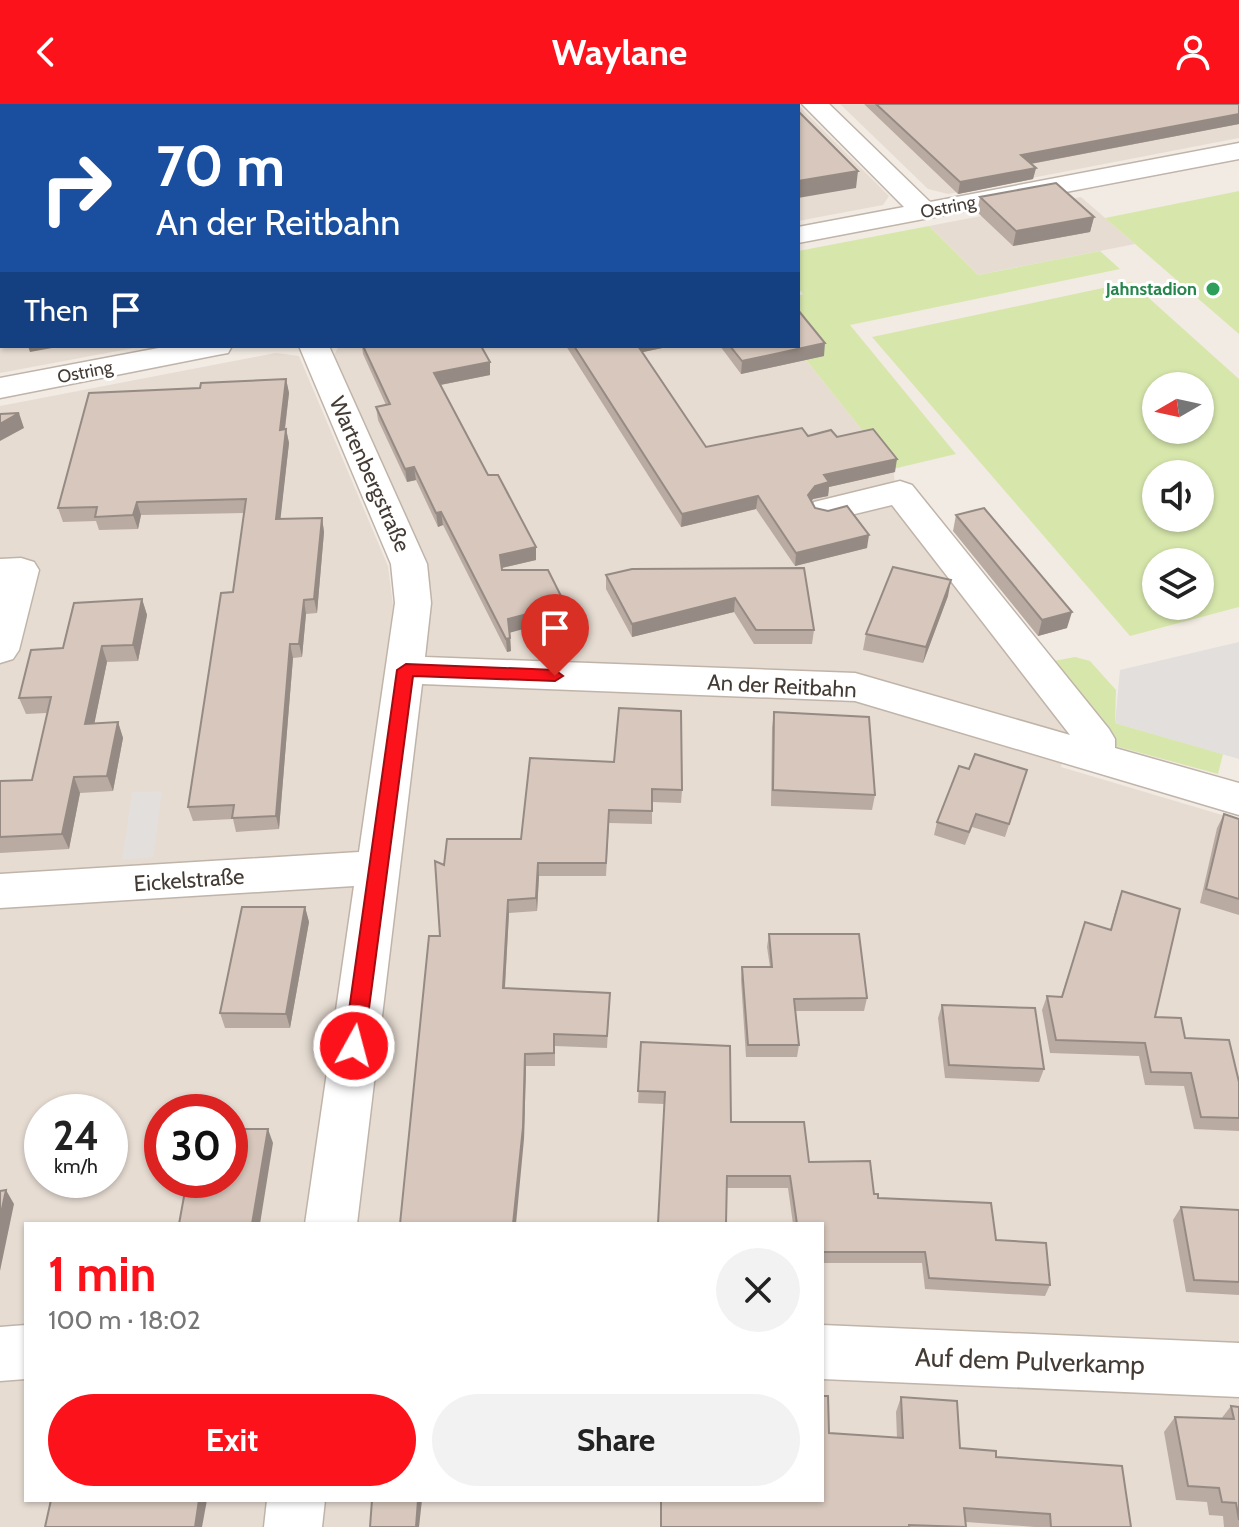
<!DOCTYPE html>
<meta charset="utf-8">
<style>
:root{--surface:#fff;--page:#f2f2f2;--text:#222;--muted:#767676;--accent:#fb121a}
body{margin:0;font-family:Cabin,sans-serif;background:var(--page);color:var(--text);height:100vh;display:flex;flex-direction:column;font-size:30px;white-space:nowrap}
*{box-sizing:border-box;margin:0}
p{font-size:26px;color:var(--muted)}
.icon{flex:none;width:44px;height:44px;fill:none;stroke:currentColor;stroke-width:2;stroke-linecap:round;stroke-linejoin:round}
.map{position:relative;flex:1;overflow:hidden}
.drawer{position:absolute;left:24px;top:1118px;width:800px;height:280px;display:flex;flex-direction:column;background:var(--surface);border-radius:0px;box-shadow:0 2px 6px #0004}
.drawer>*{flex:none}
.guide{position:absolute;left:0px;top:0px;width:800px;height:244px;box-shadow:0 2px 6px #0004;background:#1a4fa0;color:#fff;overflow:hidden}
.needle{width:52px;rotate:261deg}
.tools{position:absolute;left:1142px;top:268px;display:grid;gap:16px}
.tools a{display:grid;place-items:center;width:72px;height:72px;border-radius:50%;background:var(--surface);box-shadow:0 2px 6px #0004;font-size:40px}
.speed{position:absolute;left:24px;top:990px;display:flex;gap:16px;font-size:40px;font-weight:700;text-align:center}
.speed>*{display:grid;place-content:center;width:104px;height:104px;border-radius:50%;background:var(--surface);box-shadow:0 2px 6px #0004;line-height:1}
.speed small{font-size:20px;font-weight:400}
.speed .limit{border:12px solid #d22;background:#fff;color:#111}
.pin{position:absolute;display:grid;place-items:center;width:68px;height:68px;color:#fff;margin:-82px -34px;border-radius:50% 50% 50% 0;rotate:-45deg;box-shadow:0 0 8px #0007}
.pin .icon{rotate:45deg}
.me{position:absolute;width:88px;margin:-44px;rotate:7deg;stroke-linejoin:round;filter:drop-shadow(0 0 6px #0008)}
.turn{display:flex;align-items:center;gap:28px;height:168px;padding:0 24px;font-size:36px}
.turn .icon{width:104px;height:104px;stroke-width:2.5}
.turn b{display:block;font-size:56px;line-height:68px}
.then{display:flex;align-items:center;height:76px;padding:0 24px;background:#0003;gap:16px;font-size:30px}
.round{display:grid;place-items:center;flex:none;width:84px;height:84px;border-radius:42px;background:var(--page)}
.summary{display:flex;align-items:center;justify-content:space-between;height:136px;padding:0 24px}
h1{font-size:48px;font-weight:800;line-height:60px;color:var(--accent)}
.cta{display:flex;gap:16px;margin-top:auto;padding:16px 24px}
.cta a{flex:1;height:92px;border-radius:48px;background:var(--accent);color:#fff;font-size:32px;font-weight:800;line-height:92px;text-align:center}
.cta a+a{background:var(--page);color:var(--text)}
header{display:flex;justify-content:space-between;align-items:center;height:104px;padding:0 24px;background:var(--accent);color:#fff;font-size:36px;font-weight:800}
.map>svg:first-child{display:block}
.residential{fill:#e6dcd2;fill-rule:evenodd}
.green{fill:#d7e7ac;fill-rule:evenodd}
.parking{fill:#e2dfdc}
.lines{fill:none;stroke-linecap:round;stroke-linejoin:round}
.minor-casing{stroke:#c0b4a9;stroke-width:3}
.minor{fill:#fff;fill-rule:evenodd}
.wall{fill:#b9aba2}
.shaded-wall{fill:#968b84}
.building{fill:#d7c7bc;stroke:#968b84;stroke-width:2}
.route{fill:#fb121a;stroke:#a30c11;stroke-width:2}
.leisure-dot{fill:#2e9e5b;stroke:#fff;stroke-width:3}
.labels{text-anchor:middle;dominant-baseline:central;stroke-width:6;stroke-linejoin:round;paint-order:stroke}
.far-street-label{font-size:18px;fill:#443b34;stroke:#fff}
.far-leisure-label{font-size:18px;font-weight:bold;fill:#27864d;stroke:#fff;text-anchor:end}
.street-label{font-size:22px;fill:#443b34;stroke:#fff}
.near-street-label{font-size:26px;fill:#443b34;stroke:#fff}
</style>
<header><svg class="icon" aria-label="back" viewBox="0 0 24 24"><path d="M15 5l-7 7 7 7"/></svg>Waylane<svg class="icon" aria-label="person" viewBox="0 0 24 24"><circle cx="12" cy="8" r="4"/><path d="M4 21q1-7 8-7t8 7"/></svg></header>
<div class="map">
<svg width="1239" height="1423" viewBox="0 0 1239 1423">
<rect width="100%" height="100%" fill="#f2ebe4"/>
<!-- residential -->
<path class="residential" d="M0 0H193L2 2V242H144L0 269Z
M224 0H797L889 92 883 101 798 117V2Z
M840 0H1239V34L948 90 928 85Z
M1081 93 1135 140 978 171 929 122Z
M339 242H795L893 365 898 398 1068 621 1061 663 1239 716V1423H321L324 1396H822V1120H356L425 455 334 251Z
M276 249 299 252 388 462 393 501 309 1120H26V1396H272L268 1423H0V302ZM42 1008H110V1076H42ZM162 1008H230V1076H162Z"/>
<!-- green -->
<path class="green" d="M1239 87V230L1105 114Z
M929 122 978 171 1100 147 1120 165 850 221 956 350 893 365 795 242H798V192L803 190 798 184V147Z
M1131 178 1239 275V503L1130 532 872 233ZM1200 282V326H1156V282ZM1200 370V414H1156V370ZM1200 458V502H1156V458Z
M1075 553 1090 557 1116 586 1115 619 1223 650 1218 670 1115 642 1048 558Z"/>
<!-- parking -->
<path class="parking" d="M1239 538V655L1115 619 1120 566Z
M162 687 153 753 122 756 132 688Z"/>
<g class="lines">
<defs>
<path id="minor" d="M198 0H224L225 2H199Z
M505 0H531L532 2H506Z
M802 0H829L930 98 1239 39V55L798 139V123L904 103Z
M169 242H232L228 249 217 251 0 294V274Z
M299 242H329L427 460 431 499 425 553 855 569 1070 631 892 401 826 417 814 414 809 406 814 398 900 377 912 381 1109 625 1115 635V644L1239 679V711L855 597 422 580 357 1120H305L354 782 0 804V770L359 748 395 499 391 460Z
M21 454 34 458 39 466 19 546 13 555 0 559V455Z
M26 1221V1275L0 1277V1223Z
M822 1221 1239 1239V1293L822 1275Z
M267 1396H325L322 1423H264Z"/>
</defs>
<!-- minor casing -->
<use href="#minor" class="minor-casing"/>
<!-- minor -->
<use href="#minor" class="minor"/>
</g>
<!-- wall -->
<path class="wall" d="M864 0H1239V20L1031 60 1036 64 1033 75 958 90Z
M980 93 1094 113 1090 128 1013 142 977 108Z
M362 242H481L490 258V271L440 281 488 371 536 443V456L502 464V466L566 513 510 528 511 547 507 548 443 421 438 423 416 376 407 378 378 316 376 303 386 301 363 250Z
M566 242H672L642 248 706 343 808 332 837 333 895 368 829 383 828 392 813 395 811 398 815 404 867 444 795 462 756 405 681 423Z
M720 242H798L824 252 741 270Z
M286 275 289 289 285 326 286 325 289 339 280 415 322 414 324 428 317 509 306 510 302 553 293 554 279 725 236 728 233 715 193 717 188 703 233 488 244 409 141 411 138 425 99 426 96 417 63 418 58 404 200 284Z
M956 411 1067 524 1038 532 953 427Z
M804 464 814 526 812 540H754L734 508 632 533 606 485V471Z
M948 492 923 559 863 546 866 530Z
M142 495 147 511 138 557 107 558 94 620 118 618 123 634 113 687 80 689 69 745 0 749V677L32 676 47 609 26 610 19 594 63 544Z
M774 608 875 691 872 706 771 702 772 624Z
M530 654 682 686 681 699 652 698V720L609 719 606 772H539L537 807 509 809 505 884 610 889 607 944 555 942V962H526L524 1035 440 832 444 761 521 735Z
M969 665 1027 666 1005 733 972 723 965 741 934 731 937 718Z
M1224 710 1239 715V811L1200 799 1217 724Z
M1122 787 1155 913 1185 934 1239 978V1027L1194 1025 1184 982 1145 981 1139 952 1050 949 1042 906 1047 892 1061 893 1085 818 1110 826 1117 801Z
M305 803 309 818 290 924H225L220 909Z
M769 830 867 894 864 907H795L799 941 797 953H746L741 876 742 863H770L767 843Z
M942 901 1044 965 1039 978 945 974 938 914Z
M641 938 731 1018 874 1090 878 1094 996 1136 1050 1181 1045 1192 925 1185 922 1159H822V1120H793L788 1084H727L664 1000 638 999Z
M1181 1103 1239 1106V1191L1186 1188 1173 1116Z
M901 1293 960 1344 996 1353 1131 1423H1035L966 1418V1423H660V1396H822L829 1329 897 1334 896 1308Z
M1231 1302 1239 1303V1423H1224L1223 1412 1209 1411 1207 1398 1176 1396 1164 1328 1175 1313 1221 1315Z"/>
<!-- shaded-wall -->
<path class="shaded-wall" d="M49 0H109L110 2H37Z
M1239 10V20L1019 62 1021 51Z
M1036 64 1033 75 958 90 960 78Z
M858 67 856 84 798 94V77Z
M1094 113 1090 128 1013 142 1016 127Z
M0 215H2V230H0Z
M825 239 824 252 741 270 742 257Z
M28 242H63L30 248Z
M634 242H672L634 250Z
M490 258V271L435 282 434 269Z
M286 275 289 289 283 339 280 326Z
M19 309 24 324 0 337V320Z
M286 325 289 339 279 428 276 415Z
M897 355 895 368 829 383 828 392 813 395 806 404 808 391 824 371Z
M414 363 416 376 407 378 405 365Z
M758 392 756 405 681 423 682 410Z
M137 398 141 411 138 425 133 411Z
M441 408 443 421 438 423 436 409Z
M322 414 324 428 317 509 314 495Z
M869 431 867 444 795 462 796 449Z
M536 443V456L501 464 500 451Z
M951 476 948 492 923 559 926 543Z
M735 494 734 508 632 533V520Z
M142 495 147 511 138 557 133 541Z
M304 496 306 510 302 553 299 540Z
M565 500 566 513 509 529 508 515Z
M1072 508 1067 524 1038 532 1042 516Z
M510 534 511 547 507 548 506 535Z
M290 540 293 554 279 725 276 712Z
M102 542 107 558 91 636 85 620Z
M118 618 123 634 113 687 107 672Z
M74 673 80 689 69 745 62 730Z
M538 759 539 772 537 807 536 794Z
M508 796 509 809 504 897 503 884Z
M305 803 309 818 290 924 286 910Z
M525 950 526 962 524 1035 516 1120H513Z
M268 1025 273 1039 260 1120H252Z
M6 1086 14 1100 0 1167V1114Z
M199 1396H207L202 1423H195Z
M418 1396H422L419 1423H416Z"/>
<!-- building -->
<path class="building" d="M0 0H49L37 2H2V215H0Z
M110 0H162V2H111Z
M256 0H321L323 2H257Z
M645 0H791L793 2H647Z
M876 0H1239V10L1021 51 1036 64 960 78Z
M798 7 858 67 798 77Z
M1056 79 1094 113 1016 127 980 93Z
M798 206 825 239 742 257 730 242H798Z
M363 242H481L490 258 434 269 488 371H498L536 443 500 451 502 466H548L565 500 508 515 510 534 506 535 441 408 436 409 414 363 405 365 376 303 390 300Z
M574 242H638L706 343 802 324 808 332 831 326 837 333 873 325 897 355 824 371 829 378 815 382 808 391 815 404 828 407 847 402 869 431 796 449 758 392 682 410Z
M286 275 280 326 286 325 276 415 322 414 314 495 304 496 299 540H290L276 712 232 714 234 701 188 703 221 489 233 488 246 395 137 398 133 411 95 413 97 403 58 404 89 289 200 284 201 279Z
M19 309 0 320V310Z
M984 404 1072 508 1042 516 956 411Z
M893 463 951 476 926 543 866 530Z
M804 464 814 526H756L735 494 632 520 606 471 632 465Z
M142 495 133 541 102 542 85 620 118 618 107 672 74 673 62 730 0 733V677L32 676 51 593 19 594 31 546 63 544 74 499Z
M619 604 681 607 682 686 652 685V707L609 706 606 759H538L536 794 508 796 503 884 610 889 607 932 554 930V949L525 950 523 1023 513 1120H400L429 832H440L435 757 444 761 447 735H521L530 654 614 658Z
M774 608 869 613 875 691 773 686Z
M975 650 1027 666 1009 720 976 710 969 728 937 718 959 662 969 665Z
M1224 710 1239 715V795L1206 785Z
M1122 787 1180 805 1155 913 1181 914 1185 934 1229 936 1239 978V1014L1201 1013 1191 969 1151 968 1145 939 1056 936 1047 892 1062 893 1085 818 1111 826Z
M242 803H305L286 910 220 909Z
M769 830H859L867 894 794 895 799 941H748L742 863H772Z
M942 901 1035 904 1044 965 949 961Z
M641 938 730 942 731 1018H804L809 1058 870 1057 874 1090H878V1094L991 1099 996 1136 1046 1139 1050 1181 929 1174 925 1148H822V1120H797L790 1072H727L726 1120H658L665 988 638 987Z
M230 1025H268L252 1120H179L187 1076H230Z
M6 1086 0 1114V1087Z
M1181 1103 1239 1106V1178L1194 1176Z
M822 1292H828L829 1329 903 1334 901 1293 957 1297 960 1344 996 1347V1353L1122 1362 1131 1423H1051L1050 1410 964 1404 966 1423 909 1421V1423H661V1396H822Z
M1231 1302 1239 1303V1416L1236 1399 1222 1398 1219 1384 1188 1382 1175 1313 1234 1315Z
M51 1396H199L195 1423H45Z
M372 1396H418L416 1423H370Z"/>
<!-- route -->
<path class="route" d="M406 560 555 566 563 572 555 577 413 572 364 942 361 948 354 951 347 948 344 942 397 566Z"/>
<!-- markers -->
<circle class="leisure-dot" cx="1213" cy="185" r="8"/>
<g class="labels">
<!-- far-street labels -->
<g class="far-street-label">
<text transform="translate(948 103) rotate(-11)">Ostring</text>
<text transform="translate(85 268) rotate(-11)">Ostring</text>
</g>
<!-- far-leisure labels -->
<g class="far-leisure-label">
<text x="1197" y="185">Jahnstadion</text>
</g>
<!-- street labels -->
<g class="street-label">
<text transform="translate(370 370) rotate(66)">Wartenbergstraße</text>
<text transform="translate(782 582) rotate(3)">An der Reitbahn</text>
<text transform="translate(189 776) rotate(-4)">Eickelstraße</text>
</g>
<!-- near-street labels -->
<g class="near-street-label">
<text transform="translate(1030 1257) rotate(2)">Auf dem Pulverkamp</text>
</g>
</g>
</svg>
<div class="tools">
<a><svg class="needle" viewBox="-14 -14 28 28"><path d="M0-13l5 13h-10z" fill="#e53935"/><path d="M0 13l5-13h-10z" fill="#767676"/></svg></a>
<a><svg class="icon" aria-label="sound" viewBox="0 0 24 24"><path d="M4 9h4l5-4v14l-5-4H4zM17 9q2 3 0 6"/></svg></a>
<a><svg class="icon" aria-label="layers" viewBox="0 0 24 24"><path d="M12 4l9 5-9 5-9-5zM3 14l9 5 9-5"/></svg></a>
</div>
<div class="speed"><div>24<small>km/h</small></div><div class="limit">30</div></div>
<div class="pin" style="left:555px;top:572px;background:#d93025"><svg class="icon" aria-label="arrive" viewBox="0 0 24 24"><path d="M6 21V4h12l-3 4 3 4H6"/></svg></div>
<svg class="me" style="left:354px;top:942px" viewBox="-20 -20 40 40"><circle r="17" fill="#fb121a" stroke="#fff" stroke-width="3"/><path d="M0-11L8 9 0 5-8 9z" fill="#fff"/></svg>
<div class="guide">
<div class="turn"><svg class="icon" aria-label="right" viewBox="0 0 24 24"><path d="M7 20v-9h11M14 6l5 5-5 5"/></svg><div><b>70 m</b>An der Reitbahn</div></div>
<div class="then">Then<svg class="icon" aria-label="arrive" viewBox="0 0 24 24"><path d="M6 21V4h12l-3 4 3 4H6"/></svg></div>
</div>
<section class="drawer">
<div class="summary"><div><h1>1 min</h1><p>100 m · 18:02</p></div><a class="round"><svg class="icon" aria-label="close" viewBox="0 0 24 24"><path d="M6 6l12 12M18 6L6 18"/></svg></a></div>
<div class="cta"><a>Exit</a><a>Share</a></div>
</section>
</div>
